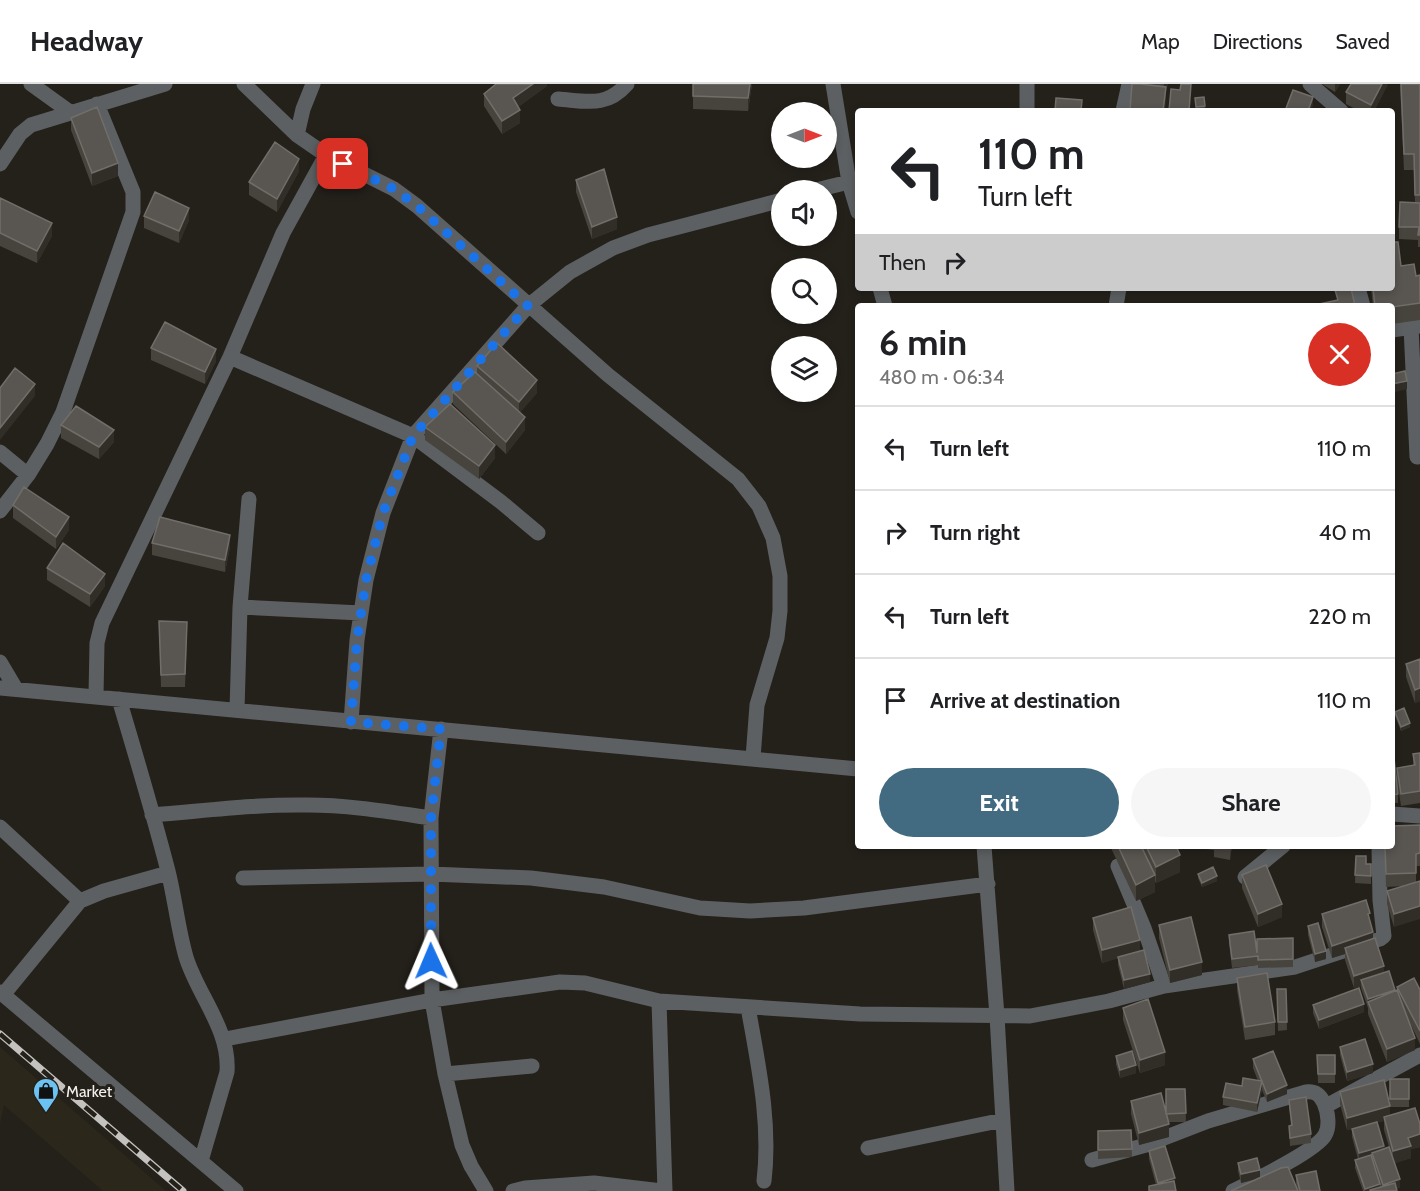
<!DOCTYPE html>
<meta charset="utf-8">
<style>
:root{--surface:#fff;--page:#f6f6f6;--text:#202124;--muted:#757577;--line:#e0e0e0;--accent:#426a81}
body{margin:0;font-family:Cabin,sans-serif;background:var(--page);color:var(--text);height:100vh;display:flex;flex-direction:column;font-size:22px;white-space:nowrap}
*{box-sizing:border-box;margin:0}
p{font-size:20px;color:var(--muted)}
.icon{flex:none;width:33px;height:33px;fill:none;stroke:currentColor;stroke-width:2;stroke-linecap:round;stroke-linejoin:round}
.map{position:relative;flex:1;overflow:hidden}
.side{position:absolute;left:855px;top:219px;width:540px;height:546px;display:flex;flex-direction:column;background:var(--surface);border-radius:6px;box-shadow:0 3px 9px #0003}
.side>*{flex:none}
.guide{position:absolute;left:855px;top:24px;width:540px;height:183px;border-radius:6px;box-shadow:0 3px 9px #0003;background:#fff;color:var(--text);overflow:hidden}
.needle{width:39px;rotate:90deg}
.controls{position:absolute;left:771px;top:18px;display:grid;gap:12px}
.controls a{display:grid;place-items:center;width:66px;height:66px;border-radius:50%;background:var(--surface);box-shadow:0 3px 9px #0003;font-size:30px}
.pin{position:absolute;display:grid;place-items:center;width:51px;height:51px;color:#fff;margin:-26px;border-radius:12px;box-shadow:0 3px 9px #0006}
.me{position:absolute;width:66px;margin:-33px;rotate:359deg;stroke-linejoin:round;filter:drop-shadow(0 0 4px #0008)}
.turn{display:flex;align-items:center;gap:21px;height:126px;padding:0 24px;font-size:27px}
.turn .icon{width:78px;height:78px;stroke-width:2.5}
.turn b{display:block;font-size:42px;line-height:51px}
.then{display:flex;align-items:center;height:57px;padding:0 24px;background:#0003;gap:12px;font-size:22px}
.round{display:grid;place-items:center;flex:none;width:63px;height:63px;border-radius:32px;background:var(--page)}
.headline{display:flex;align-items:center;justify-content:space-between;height:102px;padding:0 24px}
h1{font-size:36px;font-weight:800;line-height:45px}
.button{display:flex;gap:12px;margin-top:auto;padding:12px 24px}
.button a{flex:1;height:69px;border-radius:36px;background:var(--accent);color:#fff;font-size:24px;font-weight:800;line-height:69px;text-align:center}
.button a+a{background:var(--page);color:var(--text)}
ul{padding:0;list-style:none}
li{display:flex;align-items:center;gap:18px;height:84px;padding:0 24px;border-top:2px solid var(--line)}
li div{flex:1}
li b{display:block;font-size:22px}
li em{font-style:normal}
header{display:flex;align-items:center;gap:36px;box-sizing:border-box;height:84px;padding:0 30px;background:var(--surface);border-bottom:2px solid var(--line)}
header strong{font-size:28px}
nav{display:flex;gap:33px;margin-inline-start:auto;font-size:21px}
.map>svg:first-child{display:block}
.built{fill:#2c271b}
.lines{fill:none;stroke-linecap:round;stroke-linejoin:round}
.minor{stroke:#5d6062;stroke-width:15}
.rail-casing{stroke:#c4c2be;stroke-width:7}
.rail{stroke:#24211b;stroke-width:4.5;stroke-dasharray:14;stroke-linecap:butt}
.wall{fill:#47443e;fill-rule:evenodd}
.shaded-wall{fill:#312e28}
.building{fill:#595651;stroke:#716e69;stroke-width:1.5}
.route{stroke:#1a73e8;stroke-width:10;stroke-dasharray:0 18}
.labels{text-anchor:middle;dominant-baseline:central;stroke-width:6;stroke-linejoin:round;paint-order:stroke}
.poi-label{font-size:16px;fill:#f2f0ec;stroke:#24211b;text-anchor:start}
</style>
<header>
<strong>Headway</strong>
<nav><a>Map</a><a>Directions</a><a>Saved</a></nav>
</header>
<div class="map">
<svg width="1420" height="1107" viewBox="0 0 1420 1107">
<rect width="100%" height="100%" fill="#24211b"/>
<!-- built -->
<path class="built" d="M0 963 166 1107H103L4 1021 0 1040Z"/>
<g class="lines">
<!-- minor -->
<path class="minor" d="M31 0 70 28
M244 0 297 51 326 71 394 105 417 122 608 291 738 395 759 422 773 454 780 492V527L777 554 757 621 753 674
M833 0 849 98 858 128
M1027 0V27
M1310 0 1341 27
M558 15C586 17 606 24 627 0
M1123 27 1129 0
M297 51 303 25 313 0
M0 80 20 50 31 41 165 0
M816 106 849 98
M880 204 885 222
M1358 204 1363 222
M1116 222 1119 204
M1411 243 1417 373
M1392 246 1419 242
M230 273 413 352 501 418 538 449
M0 368 28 391
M0 427 28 391 47 360 63 328 133 128V108L97 20
M240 523 361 529
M0 578 16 605
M0 604 858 685
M96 612 97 559 102 539 230 273 283 149 326 71
M119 615C136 672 153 729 168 787 175 815 178 845 186 873 198 912 230 945 227 988L201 1077
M237 626 240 523 249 415
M351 638 357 556 366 496 383 429 413 352 528 222 570 188 613 164 648 151 782 116
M441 645 431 734 432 916 445 990 462 1061 471 1082 486 1107
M1392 730 1420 732
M152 731C204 727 256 720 308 721 349 721 390 728 431 734
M0 743 80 817
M984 762 997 932 1007 1107
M1118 782 1144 844 1164 902
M1245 793 1283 762
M243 794 431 790 531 794 604 803 700 824 750 827 804 824 988 800
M0 908 236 1107
M3 911 80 817 104 807 168 789
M659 917 665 1107
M748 923C758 980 771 1038 764 1097
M225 955 432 916 560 898 585 899 659 917 860 930 1030 932 1109 917 1164 902 1295 883 1380 855 1384 852 1380 816 1379 762
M445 990 532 982
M1326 1022 1420 971
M868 1064 1003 1036
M1092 1076 1146 1061 1208 1037 1306 1008C1316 1007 1320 1011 1324 1019 1328 1028 1330 1043 1325 1051 1316 1067 1251 1098 1233 1107
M513 1107 525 1104 594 1099 662 1107"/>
<defs>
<path id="rail" d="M0 950 183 1107"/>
</defs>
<!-- rail casing -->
<use href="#rail" class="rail-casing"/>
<!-- rail -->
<use href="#rail" class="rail"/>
</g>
<!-- wall -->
<path class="wall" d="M547 0V2L518 23 520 39 502 50 484 22V10Z
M693 0H752L748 27 693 25Z
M1132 0H1168L1166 5V16Z
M1322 0H1340L1335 8Z
M1388 0 1374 27H1359L1346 20V8Z
M1400 0H1420V163H1418V156L1399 155V143L1415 119 1414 86H1404Z
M1195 14 1205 22V26L1196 27Z
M71 34 118 92 92 102 71 46Z
M299 87 277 128 249 111V98Z
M576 96 617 145 592 155 576 108Z
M0 114 52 152 37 179 0 162Z
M144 132 189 136 179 159 144 144Z
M1401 182 1416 192 1420 191V236L1392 240V222H1373L1371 204H1392Z
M151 264 216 277 205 300 151 276Z
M477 282 537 309 520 328 525 346 506 370 453 320V308L477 289Z
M61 341 114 358 99 375 61 354Z
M425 343 495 374 479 395 425 356Z
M13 421 69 446 56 465 13 434Z
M152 459 230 463 225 488 152 471Z
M47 484 105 502 90 523 47 496Z
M159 537 187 550 185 603H161Z
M1420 575V617L1415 619 1406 593V580Z
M1395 628 1410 643 1401 647 1395 632Z
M1420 669V719L1401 722 1397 696V684L1413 681V670Z
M1392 674 1398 710V719H1392Z
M1420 741V782H1416V798L1394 843 1387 820V807L1405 802 1386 803 1385 762H1392Z
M1110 762H1176L1180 788 1156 799 1155 797V808L1136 817Z
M1198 762H1232L1230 776 1214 773V766L1198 764Z
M1356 772 1366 780H1371V800L1355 799Z
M1198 790 1217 797 1202 803 1198 794Z
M1242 791 1282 833 1258 843 1242 804Z
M1322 830 1370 839 1373 855 1384 889 1395 907H1397V903L1420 906V960L1411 941 1415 966 1387 978 1368 930V924L1361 904V902L1354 904 1345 876V870L1332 874 1322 843Z
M1093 834 1140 867 1150 898 1124 905 1118 881V874L1102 879 1093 846Z
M1159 841 1202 891 1170 899 1159 854Z
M1308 842 1326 875 1315 878 1308 851Z
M1229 851 1257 869 1293 854V883L1258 884V881L1232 884 1229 859Z
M1237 894 1275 938V951L1245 956 1237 906Z
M1277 905H1286L1287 946 1278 947Z
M1313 921 1364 928 1319 945 1313 929Z
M1123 924 1165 981 1140 989 1123 936Z
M1340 963 1373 989 1347 997 1340 971Z
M1317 971H1335V999H1318Z
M1116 972 1136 989 1120 994 1116 980Z
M1253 975 1287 1010 1267 1018 1262 1006 1257 1028 1223 1021V1013L1242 1002 1258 997 1253 984Z
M1390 995H1409V1023H1390V1032L1420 1040V1063L1411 1065V1074L1394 1079 1400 1103 1397 1105V1107H1363L1355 1084V1076L1358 1075 1352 1053V1045L1359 1043 1347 1046 1340 1020V1008L1390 1022ZM1384 1037V1046L1389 1063 1384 1064 1377 1038Z
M1185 1005 1186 1038H1169V1053L1139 1061 1131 1030V1017L1166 1029Z
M1289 1016 1311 1050V1059L1290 1062 1289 1042 1291 1041 1289 1024Z
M1131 1046 1132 1073 1098 1075V1047Z
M1149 1067 1175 1103 1176 1107H1149V1102L1156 1101 1149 1075Z
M1238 1079 1258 1095 1241 1099 1238 1087Z
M1296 1091 1320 1107H1298L1296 1100Z"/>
<!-- shaded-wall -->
<path class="shaded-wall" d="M533 0H547V2L513 27V14Z
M750 0H752L748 27V14Z
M1164 0H1168L1166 5V16L1165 27H1163Z
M1335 0H1340L1335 8Z
M1382 0H1388L1374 27H1371V21Z
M1313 13V22L1311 27H1308Z
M520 26V39L502 50V37Z
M299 75V87L277 128V115Z
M118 79V92L92 102V89Z
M189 124V136L179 159V147Z
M617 133V145L592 155V143Z
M52 139V152L37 179V167Z
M216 265V277L205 300V288Z
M537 296V309L519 330V318Z
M1407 297V305L1392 309V300Z
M35 300V312L0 356V344Z
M525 333V346L506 370V358Z
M114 346V358L99 375V363Z
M495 361V374L479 395V382Z
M69 433V446L56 465V453Z
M230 451V463L225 488V476Z
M105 490V502L90 523V510Z
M1420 604V617L1415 619V606Z
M1410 639V643L1401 647V643Z
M1231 762H1232L1230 776Z
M1180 771V788L1156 799V783Z
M1155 791V808L1136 817V801Z
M1217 792V797L1202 803V799Z
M1282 820V833L1258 843V830Z
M1420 822V835L1394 843V830Z
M1373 848V861L1345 864V870L1332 874V862Z
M1140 856V868L1102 879V866Z
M1326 867V875L1315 878V870Z
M1202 878V891L1170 899V886Z
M1384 882V895L1361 896V902L1354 904V892Z
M1150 890V898L1124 905V896Z
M1395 906 1368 918V924V915Z
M1364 920V928L1319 945V936Z
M1415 954V966L1387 978V965Z
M1165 968V981L1140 989V976Z
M1373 980V989L1347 997V988Z
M1136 981V989L1120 994V986Z
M1262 997V1006L1257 1028V1019Z
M1287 1001V1010L1267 1018V1010Z
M1390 1022V1035L1384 1033V1037L1347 1046V1034Z
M1169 1040V1053L1139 1061V1049Z
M1420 1050V1063L1411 1065V1074L1393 1080V1067L1408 1054Z
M1384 1062V1070L1372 1069V1074L1359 1077V1069Z
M1260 1086V1094L1241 1099V1090Z
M1175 1094V1103L1158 1107V1099Z
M1400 1095V1103L1390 1107H1383V1101Z
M1380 1100V1107H1365V1105Z"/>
<!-- building -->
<path class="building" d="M496 0H533L513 14 520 26 502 37 484 10Z
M693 0H750L748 14 693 12Z
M1132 0H1140L1166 3 1163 27H1130Z
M1181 0H1191L1189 27H1169L1171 5 1180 6Z
M1351 0H1382L1371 21 1346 8Z
M1401 0H1420V111H1415L1414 70H1404Z
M1293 6 1313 13 1308 27H1285Z
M1204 13 1205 22 1196 23 1195 14Z
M1056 14 1082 16 1081 27H1055Z
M97 23 118 79 92 89 71 34Z
M275 58 299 75 277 115 249 98Z
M604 85 617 133 592 143 576 96Z
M155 108 189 124 179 147 144 132Z
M0 114 52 139 37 167 0 149Z
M1400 118 1420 119V151H1418L1419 143H1399Z
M1392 158H1398L1401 182 1414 180 1416 192 1420 191V219L1392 223V222H1375L1373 204H1392Z
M1345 204H1351L1355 222H1310L1338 216 1335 206Z
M165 238 216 265 205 288 151 264Z
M497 259 537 296 519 318 477 282Z
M15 284 35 300 0 344V304Z
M1405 287 1407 297 1392 300V290Z
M475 288 525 333 506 358 453 308Z
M450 320 495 361 479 382 425 343Z
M76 322 114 346 99 363 61 341Z
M24 403 69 433 56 453 13 421Z
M160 433 230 451 225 476 152 459Z
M63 459 105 490 90 510 47 484Z
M159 537 187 538 185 590 161 591Z
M1420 575V604L1415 606 1406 580Z
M1404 624 1410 639 1401 643 1395 628Z
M1420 669V707L1401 710 1397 684 1415 681 1413 670Z
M1392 674H1394L1398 710 1392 711Z
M1420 741V769L1416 770V789L1386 790 1385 762H1392V742Z
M1118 762H1141L1155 791 1136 801Z
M1146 762H1176L1180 771 1156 783Z
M1356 772H1366V780H1371V792L1355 791Z
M1266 781 1282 820 1258 830 1242 791Z
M1213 783 1217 792 1202 799 1198 790Z
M1420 797V822L1394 830 1387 807Z
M1366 816 1370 829 1368 830 1373 848 1332 862 1322 830Z
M1131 823 1140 856 1102 866 1093 834Z
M1191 833 1202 878 1170 886 1159 841Z
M1318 839 1326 867 1315 870 1308 842Z
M1254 847 1257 869V855L1293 854V875L1258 876V872L1232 875 1229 851Z
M1375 854 1384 882 1354 892 1345 864Z
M1144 866 1150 890 1124 896 1118 873Z
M1389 887 1395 906 1368 915 1361 896Z
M1267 889 1275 938 1245 943 1237 894Z
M1414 894 1420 906V947L1397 903Z
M1359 904 1364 920 1319 936 1313 921Z
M1277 905H1286L1287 938H1278Z
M1397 906 1415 954 1387 965 1368 918Z
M1148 915 1165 968 1140 976 1123 924Z
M1365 955 1373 980 1347 988 1340 963Z
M1132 967 1136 981 1120 986 1116 972Z
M1273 967 1287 1001 1267 1010 1253 975Z
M1317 971H1335V990H1318Z
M1243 994 1262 997 1257 1019 1223 1013 1226 999 1242 1002Z
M1390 995H1409V1015H1390Z
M1384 996 1390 1022 1347 1034 1340 1008Z
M1166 1005H1185L1186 1029 1166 1030Z
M1161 1009 1169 1040 1139 1049 1131 1017Z
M1306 1013 1311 1050 1290 1054 1289 1042 1292 1041 1289 1016Z
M1415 1024 1420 1040V1050L1408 1054 1411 1062 1393 1067 1384 1033Z
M1377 1038 1384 1062 1359 1069 1352 1045Z
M1131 1046 1132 1065 1098 1066V1047Z
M1165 1062 1175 1094 1158 1099 1149 1067Z
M1389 1063 1400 1095 1383 1101 1372 1069Z
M1371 1071 1380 1100 1365 1105 1355 1076Z
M1257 1074 1260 1086 1241 1090 1238 1079Z
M1288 1083 1298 1107H1231L1281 1084Z
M1316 1087 1320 1107H1300L1296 1091Z
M1174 1097 1176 1107H1149V1102Z
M1395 1099 1397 1107H1370V1106Z"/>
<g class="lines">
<!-- route -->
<path class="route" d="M343 80 394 105 417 122 528 222 413 352 383 429 366 496 357 556 351 638 441 645 431 734V877"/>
</g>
<!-- icons -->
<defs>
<symbol id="shop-pin" viewBox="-11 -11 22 30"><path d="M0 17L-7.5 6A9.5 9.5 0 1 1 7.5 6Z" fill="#6cc3f2" stroke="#24211b"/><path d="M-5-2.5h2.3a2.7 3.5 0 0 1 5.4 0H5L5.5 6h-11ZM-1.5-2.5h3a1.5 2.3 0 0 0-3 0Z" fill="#111"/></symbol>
</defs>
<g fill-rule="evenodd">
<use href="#shop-pin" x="31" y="992" width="30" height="40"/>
</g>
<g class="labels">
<!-- poi labels -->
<g class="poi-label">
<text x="66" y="1007">Market</text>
</g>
</g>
</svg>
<div class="controls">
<a><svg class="needle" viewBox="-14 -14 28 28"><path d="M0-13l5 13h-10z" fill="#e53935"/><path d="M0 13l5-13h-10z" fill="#757577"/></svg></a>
<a><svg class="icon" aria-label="sound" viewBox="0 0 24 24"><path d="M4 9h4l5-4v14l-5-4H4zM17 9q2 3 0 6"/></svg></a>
<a><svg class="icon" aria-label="search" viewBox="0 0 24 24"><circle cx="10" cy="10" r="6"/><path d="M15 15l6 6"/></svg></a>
<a><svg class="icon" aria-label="layers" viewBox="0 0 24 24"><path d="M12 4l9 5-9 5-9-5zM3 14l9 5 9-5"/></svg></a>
</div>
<div class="pin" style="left:343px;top:80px;background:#d93025"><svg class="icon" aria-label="arrive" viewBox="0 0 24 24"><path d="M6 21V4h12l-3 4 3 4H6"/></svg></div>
<svg class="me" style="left:431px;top:877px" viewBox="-20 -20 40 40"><path d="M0-17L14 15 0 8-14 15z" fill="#1a73e8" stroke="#fff" stroke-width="4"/></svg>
<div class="guide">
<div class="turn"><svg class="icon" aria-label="left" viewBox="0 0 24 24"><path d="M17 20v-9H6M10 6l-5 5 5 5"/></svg><div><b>110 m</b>Turn left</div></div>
<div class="then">Then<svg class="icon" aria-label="right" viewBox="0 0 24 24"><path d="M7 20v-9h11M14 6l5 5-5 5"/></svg></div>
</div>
<section class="side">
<div class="headline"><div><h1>6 min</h1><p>480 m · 06:34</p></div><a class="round" style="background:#d93025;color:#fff"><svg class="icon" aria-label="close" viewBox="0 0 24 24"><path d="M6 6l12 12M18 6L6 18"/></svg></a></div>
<ul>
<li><svg class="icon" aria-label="left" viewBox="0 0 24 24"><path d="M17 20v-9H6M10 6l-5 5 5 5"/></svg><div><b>Turn left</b></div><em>110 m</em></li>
<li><svg class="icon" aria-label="right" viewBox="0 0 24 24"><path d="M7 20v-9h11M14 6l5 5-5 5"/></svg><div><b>Turn right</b></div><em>40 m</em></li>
<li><svg class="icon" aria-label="left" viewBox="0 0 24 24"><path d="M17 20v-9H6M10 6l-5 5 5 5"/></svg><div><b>Turn left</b></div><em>220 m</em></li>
<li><svg class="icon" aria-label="arrive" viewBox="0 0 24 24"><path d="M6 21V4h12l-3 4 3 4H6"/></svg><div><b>Arrive at destination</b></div><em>110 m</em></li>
</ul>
<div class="button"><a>Exit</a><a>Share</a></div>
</section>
</div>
